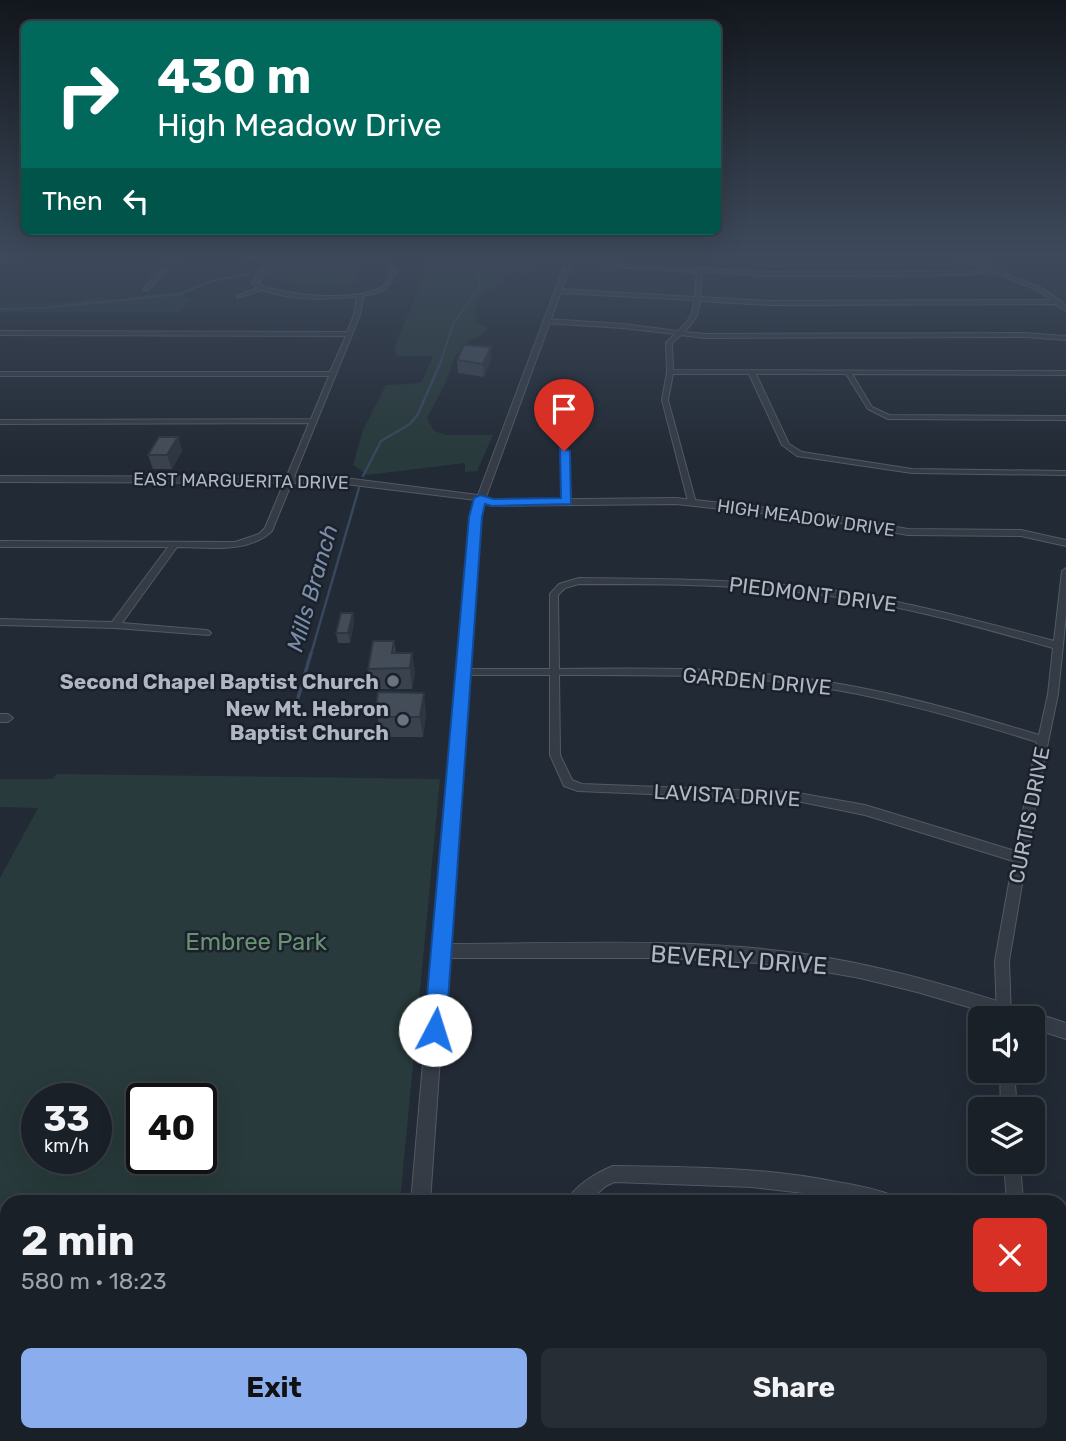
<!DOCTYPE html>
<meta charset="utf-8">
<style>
:root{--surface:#1a2028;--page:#272d34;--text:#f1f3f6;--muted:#9fa3a8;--line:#383e45;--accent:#8aadee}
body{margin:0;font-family:Rubik,sans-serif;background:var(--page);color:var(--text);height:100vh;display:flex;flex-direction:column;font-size:26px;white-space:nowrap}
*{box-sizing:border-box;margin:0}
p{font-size:23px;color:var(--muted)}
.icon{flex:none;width:38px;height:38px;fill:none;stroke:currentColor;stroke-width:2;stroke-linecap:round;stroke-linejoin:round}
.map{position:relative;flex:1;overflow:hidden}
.drawer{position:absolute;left:0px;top:1195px;width:1068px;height:247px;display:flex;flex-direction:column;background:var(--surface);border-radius:21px 21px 0 0;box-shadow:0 7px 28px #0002,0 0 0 2px var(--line)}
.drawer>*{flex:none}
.banner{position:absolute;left:21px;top:21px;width:700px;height:214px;border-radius:10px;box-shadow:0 7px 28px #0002,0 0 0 2px var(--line);background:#00695c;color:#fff;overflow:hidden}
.controls{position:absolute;left:968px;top:1006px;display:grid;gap:14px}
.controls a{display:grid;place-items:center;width:77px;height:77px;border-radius:10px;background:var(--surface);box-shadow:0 7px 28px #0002,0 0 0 2px var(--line);font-size:35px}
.speed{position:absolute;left:21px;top:1083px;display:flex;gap:14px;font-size:35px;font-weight:700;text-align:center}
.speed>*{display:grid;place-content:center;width:91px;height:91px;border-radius:50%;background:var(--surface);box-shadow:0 7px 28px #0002,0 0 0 2px var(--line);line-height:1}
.speed small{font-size:18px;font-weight:400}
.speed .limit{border:4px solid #111;border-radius:10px;background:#fff;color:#111}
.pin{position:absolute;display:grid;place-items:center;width:60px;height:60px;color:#fff;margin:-72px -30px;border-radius:50% 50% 50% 0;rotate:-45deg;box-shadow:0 0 7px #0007}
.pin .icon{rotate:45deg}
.me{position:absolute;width:77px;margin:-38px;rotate:5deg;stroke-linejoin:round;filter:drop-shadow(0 0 5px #0008)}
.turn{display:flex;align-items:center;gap:24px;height:147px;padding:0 21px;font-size:32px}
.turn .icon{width:91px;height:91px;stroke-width:2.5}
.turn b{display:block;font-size:49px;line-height:60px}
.then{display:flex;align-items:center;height:66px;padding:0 21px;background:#0003;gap:14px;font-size:26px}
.round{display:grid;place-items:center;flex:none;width:74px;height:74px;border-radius:10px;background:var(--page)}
.summary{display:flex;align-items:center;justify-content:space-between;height:119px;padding:0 21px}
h1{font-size:42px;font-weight:700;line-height:52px}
.cta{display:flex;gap:14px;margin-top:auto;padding:14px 21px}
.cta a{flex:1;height:80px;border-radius:10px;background:var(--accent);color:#111;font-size:28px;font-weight:700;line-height:80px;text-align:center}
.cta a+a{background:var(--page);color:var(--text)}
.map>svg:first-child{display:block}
.green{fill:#283a3b;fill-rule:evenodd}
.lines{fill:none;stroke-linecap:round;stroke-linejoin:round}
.stream-far2{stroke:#39475e;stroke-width:2}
.stream-far1{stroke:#39475e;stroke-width:2.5}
.stream{stroke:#39475e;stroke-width:3.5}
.minor-casing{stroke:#535a64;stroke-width:2}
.tertiary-casing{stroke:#535a64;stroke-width:2}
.minor{fill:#353c46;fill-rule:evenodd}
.tertiary{fill:#353c46;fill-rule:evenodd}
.wall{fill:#3a424d}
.shaded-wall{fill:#2f363f}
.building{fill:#434d5a;stroke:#2f363f;stroke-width:2}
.route{fill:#1a73e8;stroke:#114b97;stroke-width:2}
.worship-dot{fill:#6b7280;stroke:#1b212b;stroke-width:2.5}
.labels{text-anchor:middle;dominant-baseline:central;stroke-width:5;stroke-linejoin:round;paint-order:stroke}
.far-street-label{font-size:18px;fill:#b0b7c3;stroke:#1b212b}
.street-label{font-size:21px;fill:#b0b7c3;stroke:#1b212b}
.poi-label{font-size:21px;font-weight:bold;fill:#b0b7c3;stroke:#1b212b;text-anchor:end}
.water-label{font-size:23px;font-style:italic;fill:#7a8da9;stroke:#1b212b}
.near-park-label{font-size:24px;fill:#699174;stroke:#1b212b}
.near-street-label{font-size:24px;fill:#b0b7c3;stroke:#1b212b}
</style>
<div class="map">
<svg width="1066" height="1441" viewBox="0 0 1066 1441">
<rect width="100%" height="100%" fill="#222a35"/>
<!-- green -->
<path class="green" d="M429 256H511L509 260 558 263V266L528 273 508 271 503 278V286C481 288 471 301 477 324L487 327 483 334 472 339 456 355 444 386 427 418 434 431 446 435H493L477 471 465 472V463L367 475 353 465 363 430 386 385 421 383 433 356H397L394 349 423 278Z
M333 259 363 263 356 281C324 290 290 278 258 279L272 265Z
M174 292 184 294 185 298 191 300 179 312H0V305L3 304 75 302 103 297 112 300Z
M56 774 440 779 400 1202H7V1331H0V878L38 808 0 807V779H53ZM96 1099V1158H37V1099ZM201 1099V1158H142V1099Z"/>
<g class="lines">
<!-- stream-far2 -->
<path class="stream-far2" d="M0 309 43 308 179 294 212 281 250 274
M441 361 453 324 479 287 478 268 487 256"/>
<!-- stream-far1 -->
<path class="stream-far1" d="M363 476 381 441 410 424 418 414 442 359
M311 654 359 488"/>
<!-- stream -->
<path class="stream" d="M298 698 311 653"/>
<defs>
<path id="minor" d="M173 256H178L148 290H144V288Z
M237 256H252L285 262 322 256H348L391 265 397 269C391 290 382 292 363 296L360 315 272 531C248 554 207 547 177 547L122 623 206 630 209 631 211 633 209 635 115 628 0 625V619L112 622 168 547H0V541L235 542 259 534 265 528 309 423 0 424V420L311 419 329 376H0V372H330L346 336 0 335V331L347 332 354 315 357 297 319 299 299 298 280 295 262 290 237 298V296L258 288 252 284 254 279 268 262ZM337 257 387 267 391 270C390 275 389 281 385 284 366 304 280 296 258 283L272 263 285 264Z
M955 256H963L1041 288 1061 301 1066 306V311L1055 304 769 305 700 301C699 315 694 322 684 332L705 334 1025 333 1066 336V340L1025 337 705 338 681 335 672 343 673 370 1066 371V375L852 374 872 407 889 415 1066 416V420L888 419 868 409 846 374H756L789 444 802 452 912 469 1066 471V475L912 473 797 456 782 445 749 374H673L668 400 696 503 692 505H689L662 400 667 372 666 343 675 334 623 328 546 323 543 321 546 319 623 324 678 331C689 321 693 315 694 300L558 293 555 291 558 289 695 297 697 272 566 264 568 262 768 272 971 271 986 269ZM991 271 1037 290 1051 300 769 301 700 297 702 272 768 276 971 275Z
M561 449 568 451 571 501 567 503 563 501Z
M1066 568V615L1058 694 1037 795 1009 961 1011 1018H997L995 961 1013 861 865 815 792 800 578 791 564 786 550 755V675H463L458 672 463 669H550V594L559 584 579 578C663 579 747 579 830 590 906 601 980 621 1054 641L1062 571ZM579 584C663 584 747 584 830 596 906 606 979 627 1053 648L1048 694 1039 735C960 711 881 688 800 678 720 667 640 668 559 669L558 595 565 588ZM559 675C639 675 720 674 799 684 880 695 959 718 1037 742L1015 851 865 805 792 792 582 784 572 780 560 755Z
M0 714H8L13 718 8 722H0Z
M1000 1071H1014L1017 1110H1001Z
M1004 1162H1020L1023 1202H1007Z
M613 1166C688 1167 763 1167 837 1182 856 1185 876 1189 894 1196L896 1202H858L821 1195 752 1187 614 1182 606 1186 587 1202H567C573 1186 598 1172 613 1166Z
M565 1435H585V1441H565Z
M1024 1435H1044V1441H1024Z"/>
<path id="tertiary" d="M2 256H9L0 263Z
M568 256H574L486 497 493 500 676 498 823 514 908 529 1021 530 1066 540V546L1021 536 908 535 823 520 676 504 492 506 484 503 480 517 448 944C567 944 687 937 804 954 894 967 980 995 1066 1023V1039L1032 1028V1018H1006L917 992 860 978 803 968 758 963 668 958H447L430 1202H411L470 517 476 500 337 483 0 482V476L337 477 478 495Z
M391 1435H413L412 1441H390Z"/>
</defs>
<!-- minor casing -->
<use href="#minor" class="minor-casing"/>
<!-- tertiary casing -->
<use href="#tertiary" class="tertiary-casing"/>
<!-- minor -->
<use href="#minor" class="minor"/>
<!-- tertiary -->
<use href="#tertiary" class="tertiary"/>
</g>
<!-- wall -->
<path class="wall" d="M457 360H491L484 377 458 373Z
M178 437 182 451 172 469H153L148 455Z
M353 613 354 623 350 643H338L336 633Z
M394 641 396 653H412L415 673 412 689H372L368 669Z
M378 692 426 713 423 737H386L384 726H379L376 706Z"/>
<!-- shaded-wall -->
<path class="shaded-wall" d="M491 347V360L484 377 483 364Z
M178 437 182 451 172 469 167 455Z
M353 613 354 623 350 643 348 633Z
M412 653 415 673 412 689 410 668Z
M424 693 426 713 423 737 420 717Z"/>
<!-- building -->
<path class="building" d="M464 345 491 347 483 364 457 360Z
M159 437H178L167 455H148Z
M341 613H353L348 633H336Z
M373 641H394L392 653H412L410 668 368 669Z
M378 692 424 693 420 717H382L384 706H376Z"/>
<!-- sky -->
<linearGradient id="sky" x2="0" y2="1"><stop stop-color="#13171d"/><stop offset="0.56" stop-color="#3e4a5c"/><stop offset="1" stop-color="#3e4a5c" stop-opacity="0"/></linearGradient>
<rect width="1066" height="458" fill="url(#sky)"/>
<!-- route -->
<path class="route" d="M560 448 570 451 571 504 492 506 485 504 482 517 446 1030 443 1037 435 1040 428 1037 424 1030 469 517 474 498 480 495 494 499 561 498Z"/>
<!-- markers -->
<g class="worship-dot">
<circle cx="393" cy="681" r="7"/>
<circle cx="403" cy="720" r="7"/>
</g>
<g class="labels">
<!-- far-street labels -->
<g class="far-street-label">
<text transform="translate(241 481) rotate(1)">EAST MARGUERITA DRIVE</text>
<text transform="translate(806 518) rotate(8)">HIGH MEADOW DRIVE</text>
</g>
<!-- street labels -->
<g class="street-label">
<text transform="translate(813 594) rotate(7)">PIEDMONT DRIVE</text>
<text transform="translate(757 681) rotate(5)">GARDEN DRIVE</text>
<text transform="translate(727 795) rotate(3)">LAVISTA DRIVE</text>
<text transform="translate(1029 815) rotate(-79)">CURTIS DRIVE</text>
</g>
<!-- poi labels -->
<g class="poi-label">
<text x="379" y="681">Second Chapel Baptist Church</text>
<text x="389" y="708">New Mt. Hebron<tspan x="389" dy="24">Baptist Church</tspan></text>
</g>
<!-- water labels -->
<g class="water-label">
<text transform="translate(312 588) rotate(-74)">Mills Branch</text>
</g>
<!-- near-park labels -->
<g class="near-park-label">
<text x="256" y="942">Embree Park</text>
</g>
<!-- near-street labels -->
<g class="near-street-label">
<text transform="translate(739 960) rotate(4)">BEVERLY DRIVE</text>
</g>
</g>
</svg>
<div class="controls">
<a><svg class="icon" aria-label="sound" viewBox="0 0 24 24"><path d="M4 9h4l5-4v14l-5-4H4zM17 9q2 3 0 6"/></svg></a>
<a><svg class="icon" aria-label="layers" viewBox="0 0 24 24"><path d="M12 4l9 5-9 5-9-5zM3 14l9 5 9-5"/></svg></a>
</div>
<div class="speed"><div>33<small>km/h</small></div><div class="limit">40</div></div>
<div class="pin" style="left:564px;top:451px;background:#d93025"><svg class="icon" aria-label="arrive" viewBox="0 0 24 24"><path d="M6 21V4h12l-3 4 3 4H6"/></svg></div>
<svg class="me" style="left:435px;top:1030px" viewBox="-20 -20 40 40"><circle r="19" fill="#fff"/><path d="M0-13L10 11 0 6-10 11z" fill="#1a73e8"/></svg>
<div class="banner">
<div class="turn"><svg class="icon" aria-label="right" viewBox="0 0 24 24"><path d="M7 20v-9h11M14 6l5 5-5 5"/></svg><div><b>430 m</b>High Meadow Drive</div></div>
<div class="then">Then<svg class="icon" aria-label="left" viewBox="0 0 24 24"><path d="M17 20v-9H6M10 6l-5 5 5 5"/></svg></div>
</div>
<section class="drawer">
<div class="summary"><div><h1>2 min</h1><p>580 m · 18:23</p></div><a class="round" style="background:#d93025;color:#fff"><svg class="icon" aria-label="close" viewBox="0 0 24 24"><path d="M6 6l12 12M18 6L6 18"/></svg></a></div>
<div class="cta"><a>Exit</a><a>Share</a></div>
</section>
</div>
